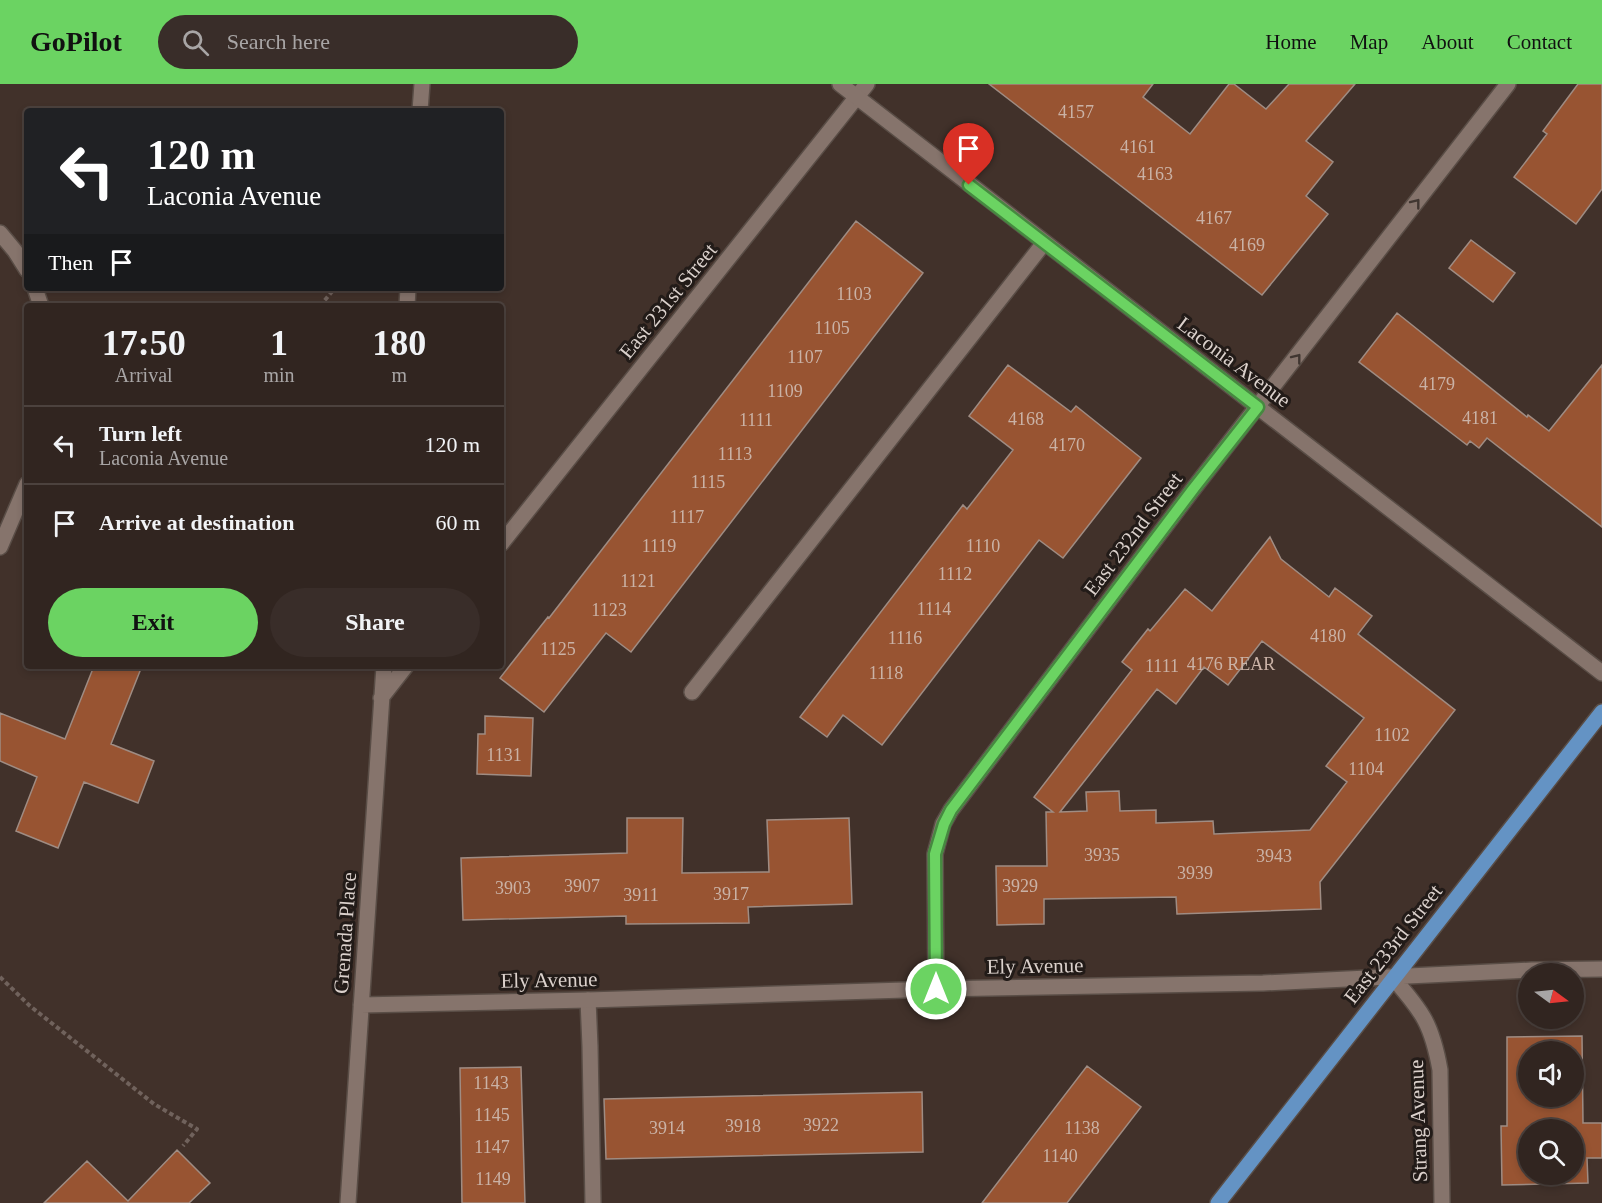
<!DOCTYPE html>
<style>
:root{--surface:#312520;--page:#392d29;--text:#f1f3f6;--muted:#a8a5a5;--line:#4c423e;--accent:#6bd362}
body{margin:0;font-family:"Times New Roman",serif;background:var(--page);color:var(--text);height:100vh;display:flex;flex-direction:column;font-size:22px;white-space:nowrap}
*{box-sizing:border-box;margin:0}
p{font-size:20px;color:var(--muted)}
.icon{flex:none;width:33px;height:33px;fill:none;stroke:currentColor;stroke-width:2;stroke-linecap:round;stroke-linejoin:round}
.map{position:relative;flex:1;overflow:hidden}
.sheet{position:absolute;left:24px;top:219px;width:480px;height:366px;display:flex;flex-direction:column;background:var(--surface);border-radius:6px;box-shadow:0 3px 9px #0003,0 0 0 2px var(--line)}
.sheet>*{flex:none}
.hud{position:absolute;left:24px;top:24px;width:480px;height:183px;border-radius:6px;box-shadow:0 3px 9px #0003,0 0 0 2px var(--line);background:#202124;color:#fff;overflow:hidden}
.needle{width:39px;rotate:105deg}
.tools{position:absolute;left:1518px;top:879px;display:grid;gap:12px}
.tools a{display:grid;place-items:center;width:66px;height:66px;border-radius:50%;background:var(--surface);box-shadow:0 3px 9px #0003,0 0 0 2px var(--line);font-size:30px}
.pin{position:absolute;display:grid;place-items:center;width:51px;height:51px;color:#fff;margin:-62px -26px;border-radius:50% 50% 50% 0;rotate:-45deg;box-shadow:0 0 6px #0007}
.pin .icon{rotate:45deg}
.me{position:absolute;width:66px;margin:-33px;rotate:0deg;stroke-linejoin:round;filter:drop-shadow(0 0 4px #0008)}
.turn{display:flex;align-items:center;gap:21px;height:126px;padding:0 24px;font-size:27px}
.turn .icon{width:78px;height:78px;stroke-width:2.5}
.turn b{display:block;font-size:42px;line-height:51px}
.then{display:flex;align-items:center;height:57px;padding:0 24px;background:#0003;gap:12px;font-size:22px}
.eta{display:flex;justify-content:space-evenly;align-items:center;height:102px;text-align:center}
.eta b{font-size:36px;font-weight:700;line-height:42px}
.cta{display:flex;gap:12px;margin-top:auto;padding:12px 24px}
.cta a{flex:1;height:69px;border-radius:36px;background:var(--accent);color:#111;font-size:24px;font-weight:700;line-height:69px;text-align:center}
.cta a+a{background:var(--page);color:var(--text)}
ul{padding:0;list-style:none}
li{display:flex;align-items:center;gap:18px;height:78px;padding:0 24px;border-top:2px solid var(--line)}
li div{flex:1}
li b{display:block;font-size:22px}
li em{font-style:normal}
header{display:flex;align-items:center;gap:36px;box-sizing:border-box;height:84px;padding:0 30px;background:var(--accent);color:#111}
header strong{font-size:28px}
nav{display:flex;gap:33px;margin-inline-start:auto;font-size:21px}
.search{width:420px;height:54px;background:var(--page);display:flex;align-items:center;gap:15px;box-sizing:border-box;padding:0 21px;border-radius:33px;color:var(--muted);font-size:22px}
.map>svg:first-child{display:block}
.building{fill:#985432;stroke:#9f8c83;stroke-width:1.5;fill-rule:evenodd}
.lines{fill:none;stroke-linecap:round;stroke-linejoin:round}
.lane-casing{stroke:#594d46;stroke-width:18}
.street-casing{stroke:#594d46;stroke-width:18}
.secondary-casing{stroke:#594d46;stroke-width:18}
.primary-casing{stroke:#594d46;stroke-width:18}
.path{stroke:#70625c;stroke-width:4;stroke-dasharray:4.5 3;stroke-linecap:butt}
.lane{stroke:#86746c;stroke-width:15}
.street{stroke:#86746c;stroke-width:15}
.secondary{stroke:#86746c;stroke-width:15}
.primary{stroke:#6493c4;stroke-width:15}
.oneway{stroke:#403631}
.route-casing{stroke:#468940;stroke-width:15}
.route{stroke:#6bd362;stroke-width:10}
.labels{text-anchor:middle;dominant-baseline:central;stroke-width:6;stroke-linejoin:round;paint-order:stroke}
.number-label{font-size:18px;fill:#cab2a6}
.street-label{font-size:21px;fill:#dbd1cc;stroke:#221b18}
</style>
<header>
<strong>GoPilot</strong>
<div class="search"><svg class="icon" aria-label="search" viewBox="0 0 24 24"><circle cx="10" cy="10" r="6"/><path d="M15 15l6 6"/></svg>Search here</div>
<nav><a>Home</a><a>Map</a><a>About</a><a>Contact</a></nav>
</header>
<div class="map">
<svg width="1602" height="1119" viewBox="0 0 1602 1119">
<rect width="100%" height="100%" fill="#41312a"/>
<!-- building -->
<path class="building" d="M989 0H1153L1143 13 1190 50 1229 0H1234L1266 25 1289 0H1355L1306 57 1333 78 1306 112 1328 130 1262 211Z
M1578 0H1602V105L1576 140 1514 93 1547 50 1543 47Z
M856 137 923 189 631 568 606 549 544 628 500 594 548 533 549 534Z
M1471 156 1515 189 1493 218 1449 184Z
M1397 229 1527 333 1528 331 1549 347 1602 281V443L1487 354 1479 364 1470 357 1467 361 1359 278Z
M1008 281 1071 328 1076 322 1141 374 1063 474 1039 456 882 661 843 631 827 653 800 633 963 421 967 425 1013 366 969 332Z
M1270 453 1281 475 1329 513 1335 504 1372 532 1358 550 1455 626 1320 798 1321 825 1177 830 1176 813 1044 815V840L997 841 996 782H1047L1046 728H1053L1034 713 1132 586 1122 578 1148 545 1150 547 1185 505 1212 527ZM1262 557 1364 634 1326 682 1347 698 1310 746 1214 750 1213 737 1156 739V726L1120 727 1119 707 1086 708 1087 727 1060 728 1157 605 1176 620 1204 583 1228 601Z
M94 582H142L111 660 154 677 138 719 84 698 58 764 16 747 37 693 0 677V629L65 655Z
M485 632 533 634 531 692 477 690 478 650H485Z
M627 734H683L682 789 769 788 767 736 849 734 852 820 748 823 749 839 626 840V832L463 836 461 774 627 769Z
M1582 952 1583 1039H1602V1074H1587L1588 1099 1502 1101 1501 1042H1507V953ZM1528 968H1574V1012H1528ZM1528 1046H1574V1090H1528Z
M1087 982 1141 1023 1067 1119H982Z
M521 983 525 1119H462L460 984Z
M922 1008 923 1068 606 1075 604 1015Z
M177 1066 210 1099 189 1119H44L87 1077 128 1117Z"/>
<g class="lines">
<defs>
<path id="lane" d="M692 608 1044 159
M588 916 590 962 593 1119"/>
<path id="street" d="M420 27 422 0
M0 149 15 167 27 186
M35 204 41 222
M407 222 408 204
M501 460 867 0
M0 463 27 400
M381 614 406 582
M1393 894C1423 928 1432 941 1440 986L1442 1119
M936 905 935 770 943 740 951 726 1194 404 1508 0
M361 921 588 916 936 905 1263 899 1532 886 1602 885
M348 1119 384 582"/>
<path id="secondary" d="M840 0 1602 589"/>
<path id="primary" d="M1218 1119 1602 628"/>
</defs>
<!-- lane casing -->
<use href="#lane" class="lane-casing"/>
<!-- street casing -->
<use href="#street" class="street-casing"/>
<!-- secondary casing -->
<use href="#secondary" class="secondary-casing"/>
<!-- primary casing -->
<use href="#primary" class="primary-casing"/>
<!-- path -->
<path class="path" d="M320 222 335 204
M0 893 30 922 154 1020 197 1045 183 1062"/>
<!-- lane -->
<use href="#lane" class="lane"/>
<!-- street -->
<use href="#street" class="street"/>
<!-- secondary -->
<use href="#secondary" class="secondary"/>
<!-- primary -->
<use href="#primary" class="primary"/>
</g>
<!-- one-way arrows -->
<defs><path id="oneway-chevron" d="M-2-3.5L2.5 0L-2 3.5" fill="none" stroke-width="1.6" stroke-linecap="round" stroke-linejoin="round" transform="scale(1.5)"/></defs>
<g class="oneway">
<use href="#oneway-chevron" transform="translate(1416 119) rotate(-52)"/>
<use href="#oneway-chevron" transform="translate(1297 274) rotate(-52)"/>
</g>
<g class="lines">
<defs>
<path id="route" d="M936 905 935 770 944 740 951 726 1194 404 1258 323 969 101"/>
</defs>
<!-- route casing -->
<use href="#route" class="route-casing"/>
<!-- route -->
<use href="#route" class="route"/>
</g>
<g class="labels">
<!-- number labels -->
<g class="number-label">
<text x="1076" y="28">4157</text>
<text x="1138" y="63">4161</text>
<text x="1155" y="90">4163</text>
<text x="1214" y="134">4167</text>
<text x="1247" y="161">4169</text>
<text x="854" y="210">1103</text>
<text x="832" y="244">1105</text>
<text x="805" y="273">1107</text>
<text x="1437" y="300">4179</text>
<text x="785" y="307">1109</text>
<text x="1480" y="334">4181</text>
<text x="1026" y="335">4168</text>
<text x="756" y="336">1111</text>
<text x="1067" y="361">4170</text>
<text x="735" y="370">1113</text>
<text x="708" y="398">1115</text>
<text x="687" y="433">1117</text>
<text x="659" y="462">1119</text>
<text x="983" y="462">1110</text>
<text x="955" y="490">1112</text>
<text x="638" y="497">1121</text>
<text x="934" y="525">1114</text>
<text x="609" y="526">1123</text>
<text x="1328" y="552">4180</text>
<text x="905" y="554">1116</text>
<text x="558" y="565">1125</text>
<text x="1231" y="580">4176 REAR</text>
<text x="1162" y="582">1111</text>
<text x="886" y="589">1118</text>
<text x="1392" y="651">1102</text>
<text x="504" y="671">1131</text>
<text x="1366" y="685">1104</text>
<text x="1102" y="771">3935</text>
<text x="1274" y="772">3943</text>
<text x="1195" y="789">3939</text>
<text x="582" y="802">3907</text>
<text x="1020" y="802">3929</text>
<text x="513" y="804">3903</text>
<text x="731" y="810">3917</text>
<text x="641" y="811">3911</text>
<text x="491" y="999">1143</text>
<text x="492" y="1031">1145</text>
<text x="821" y="1041">3922</text>
<text x="743" y="1042">3918</text>
<text x="667" y="1044">3914</text>
<text x="1082" y="1044">1138</text>
<text x="492" y="1063">1147</text>
<text x="1060" y="1072">1140</text>
<text x="493" y="1095">1149</text>
</g>
<!-- street labels -->
<g class="street-label">
<text transform="translate(668 217) rotate(-51)">East 231st Street</text>
<text transform="translate(1234 278) rotate(37)">Laconia Avenue</text>
<text transform="translate(1133 450) rotate(-53)">East 232nd Street</text>
<text transform="translate(345 849) rotate(-86)">Grenada Place</text>
<text transform="translate(1393 860) rotate(-52)">East 233rd Street</text>
<text transform="translate(1035 882) rotate(-1)">Ely Avenue</text>
<text transform="translate(549 896) rotate(-1)">Ely Avenue</text>
<text transform="translate(1418 1037) rotate(-92)">Strang Avenue</text>
</g>
</g>
</svg>
<div class="tools">
<a><svg class="needle" viewBox="-14 -14 28 28"><path d="M0-13l5 13h-10z" fill="#e53935"/><path d="M0 13l5-13h-10z" fill="#a8a5a5"/></svg></a>
<a><svg class="icon" aria-label="sound" viewBox="0 0 24 24"><path d="M4 9h4l5-4v14l-5-4H4zM17 9q2 3 0 6"/></svg></a>
<a><svg class="icon" aria-label="search" viewBox="0 0 24 24"><circle cx="10" cy="10" r="6"/><path d="M15 15l6 6"/></svg></a>
</div>
<div class="pin" style="left:969px;top:101px;background:#d93025"><svg class="icon" aria-label="arrive" viewBox="0 0 24 24"><path d="M6 21V4h12l-3 4 3 4H6"/></svg></div>
<svg class="me" style="left:936px;top:905px" viewBox="-20 -20 40 40"><circle r="17" fill="#6bd362" stroke="#fff" stroke-width="3"/><path d="M0-11L8 9 0 5-8 9z" fill="#fff"/></svg>
<div class="hud">
<div class="turn"><svg class="icon" aria-label="left" viewBox="0 0 24 24"><path d="M17 20v-9H6M10 6l-5 5 5 5"/></svg><div><b>120 m</b>Laconia Avenue</div></div>
<div class="then">Then<svg class="icon" aria-label="arrive" viewBox="0 0 24 24"><path d="M6 21V4h12l-3 4 3 4H6"/></svg></div>
</div>
<section class="sheet">
<div class="eta">
<div><b>17:50</b><p>Arrival</p></div>
<div><b>1</b><p>min</p></div>
<div><b>180</b><p>m</p></div>
</div>
<ul>
<li><svg class="icon" aria-label="left" viewBox="0 0 24 24"><path d="M17 20v-9H6M10 6l-5 5 5 5"/></svg><div><b>Turn left</b><p>Laconia Avenue</p></div><em>120 m</em></li>
<li><svg class="icon" aria-label="arrive" viewBox="0 0 24 24"><path d="M6 21V4h12l-3 4 3 4H6"/></svg><div><b>Arrive at destination</b></div><em>60 m</em></li>
</ul>
<div class="cta"><a>Exit</a><a>Share</a></div>
</section>
</div>
